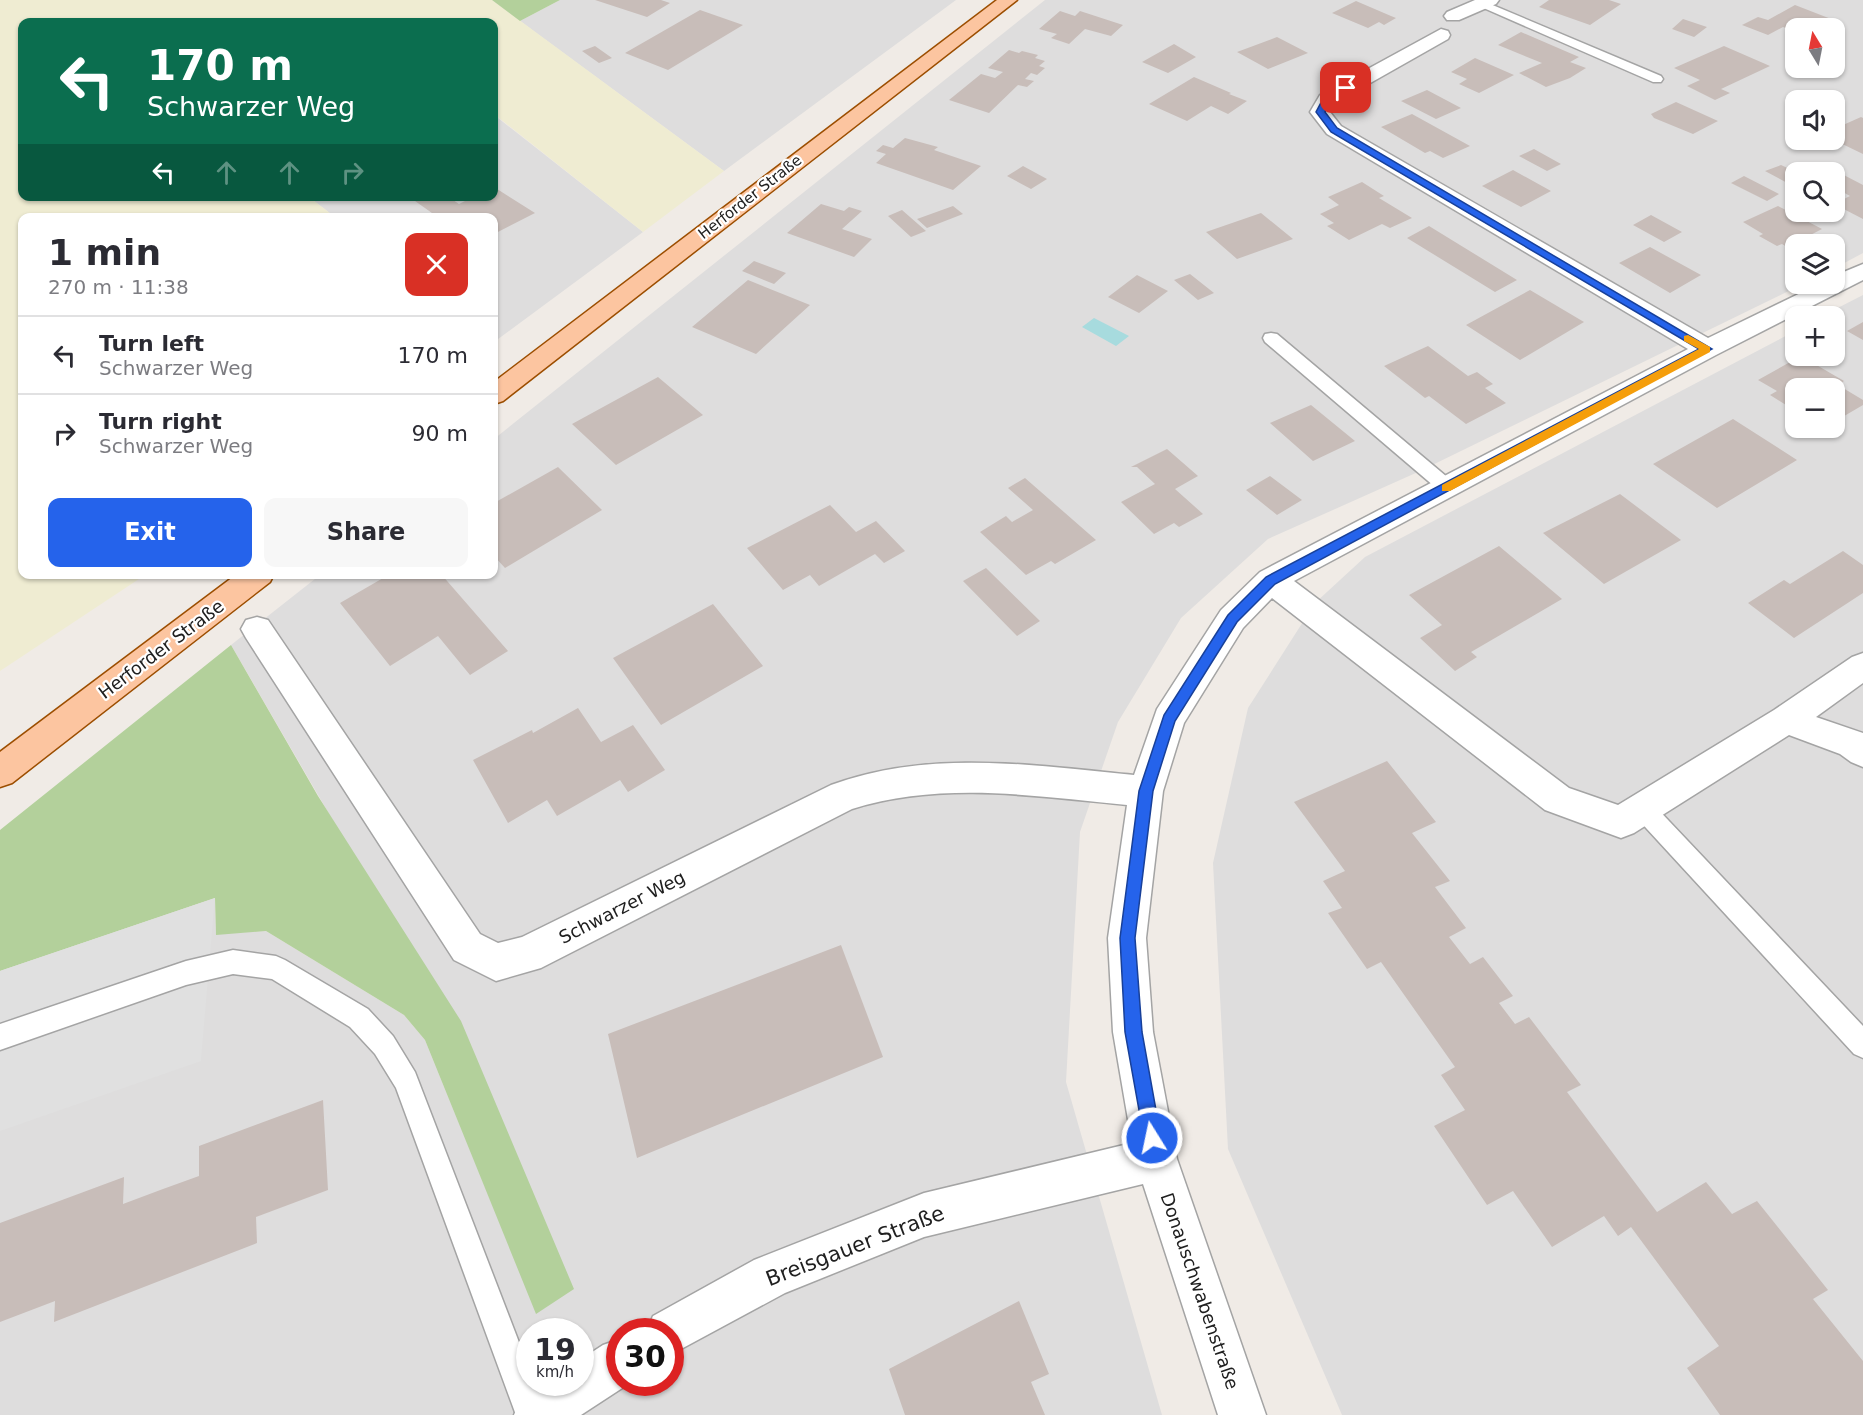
<!DOCTYPE html>
<meta charset="utf-8">
<style>
:root{--surface:#fff;--page:#f7f7f7;--text:#2b2b33;--muted:#7c7c81;--line:#e1e1e2;--accent:#2563eb}
body{margin:0;font-family:"DejaVu Sans",sans-serif;background:var(--page);color:var(--text);height:100vh;display:flex;flex-direction:column;font-size:22px;white-space:nowrap}
*{box-sizing:border-box;margin:0}
p{font-size:20px;color:var(--muted)}
.icon{flex:none;width:33px;height:33px;fill:none;stroke:currentColor;stroke-width:2;stroke-linecap:round;stroke-linejoin:round}
.map{position:relative;flex:1;overflow:hidden}
.sheet{position:absolute;left:18px;top:213px;width:480px;height:366px;display:flex;flex-direction:column;background:var(--surface);border-radius:12px;box-shadow:0 2px 4px #0004}
.sheet>*{flex:none}
.top-card{position:absolute;left:18px;top:18px;width:480px;height:183px;border-radius:12px;box-shadow:0 2px 4px #0004;background:#0b6e4f;color:#fff;overflow:hidden}
.needle{width:39px;rotate:350deg}
.buttons{position:absolute;left:1785px;top:18px;display:grid;gap:12px}
.buttons a{display:grid;place-items:center;width:60px;height:60px;border-radius:12px;background:var(--surface);box-shadow:0 2px 4px #0004;font-size:30px}
.speed{position:absolute;left:516px;top:1318px;display:flex;gap:12px;font-size:30px;font-weight:700;text-align:center}
.speed>*{display:grid;place-content:center;width:78px;height:78px;border-radius:50%;background:var(--surface);box-shadow:0 2px 4px #0004;line-height:1}
.speed small{font-size:15px;font-weight:400}
.speed .limit{border:9px solid #d22;background:#fff;color:#111}
.pin{position:absolute;display:grid;place-items:center;width:51px;height:51px;color:#fff;margin:-26px;border-radius:12px;box-shadow:0 3px 9px #0006}
.me{position:absolute;width:66px;margin:-33px;rotate:350deg;stroke-linejoin:round;filter:drop-shadow(0 0 4px #0008)}
.turn{display:flex;align-items:center;gap:21px;height:126px;padding:0 30px;font-size:27px}
.turn .icon{width:78px;height:78px;stroke-width:2.5}
.turn b{display:block;font-size:42px;line-height:51px}
.lanes{display:flex;align-items:center;height:57px;padding:0 30px;background:#0003;justify-content:center;gap:30px;direction:ltr}
.lanes .off{opacity:.35}
.round{display:grid;place-items:center;flex:none;width:63px;height:63px;border-radius:12px;background:var(--page)}
.summary{display:flex;align-items:center;justify-content:space-between;height:102px;padding:0 30px}
h1{font-size:36px;font-weight:800;line-height:45px}
.cta{display:flex;gap:12px;margin-top:auto;padding:12px 30px}
.cta a{flex:1;height:69px;border-radius:12px;background:var(--accent);color:#fff;font-size:24px;font-weight:800;line-height:69px;text-align:center}
.cta a+a{background:var(--page);color:var(--text)}
ul{padding:0;list-style:none}
li{display:flex;align-items:center;gap:18px;height:78px;padding:0 30px;border-top:2px solid var(--line)}
li div{flex:1}
li b{display:block;font-size:22px}
li em{font-style:normal}
.map>svg:first-child{display:block}
.residential{fill:#dedddd;fill-rule:evenodd}
.farmland{fill:#efecd2}
.forest{fill:#b3d09b}
.parking{fill:#e0e0e0}
.water{fill:#a7dbde}
.building{fill:#c8bdb9}
.lines{fill:none;stroke-linecap:round;stroke-linejoin:round}
.lane-casing{stroke:#a4a4a4;stroke-width:3}
.street-casing{stroke:#a4a4a4;stroke-width:3}
.primary-casing{stroke:#9c4e00;stroke-width:3}
.lane{fill:#fff;fill-rule:evenodd}
.street{fill:#fff;fill-rule:evenodd}
.primary{fill:#fcc5a0;fill-rule:evenodd}
.route{fill:#2563eb;stroke:#184099;stroke-width:1.5}
.slow{fill:#f59e0b}
.labels{text-anchor:middle;dominant-baseline:central;stroke-width:4.5;stroke-linejoin:round;paint-order:stroke}
.far-street-label{font-size:15px;fill:#202020;stroke:#fff}
.street-label{font-size:18px;fill:#202020;stroke:#fff}
.near-street-label{font-size:21px;fill:#202020;stroke:#fff}
</style>
<div class="map">
<svg width="1863" height="1415" viewBox="0 0 1863 1415">
<rect width="100%" height="100%" fill="#f0ebe6"/>
<!-- residential -->
<path class="residential" d="M560 0H956L724 171 520 21Z
M1045 0H1863V253L1835 268 1834 244H1796V284H1803L1418 472 1268 539 1181 618 1118 722 1080 832 1066 1082 1162 1415H0V971L215 898 216 934 266 931 404 1015 425 1040 537 1314 343 838 231 645 320 575 494 574V439ZM1796 28H1834V68H1796ZM1796 100H1834V140H1796ZM1796 172H1834V212H1796ZM530 1332H580V1383H530ZM620 1332H670V1383H620Z
M498 118 643 232 494 342V218L335 217 309 197 494 196V119Z
M1863 295V1415H1342L1228 1149 1213 863 1248 708 1315 603 1365 557 1795 331 1796 356H1834V316H1822ZM1796 388H1834V428H1796Z"/>
<!-- farmland -->
<path class="farmland" d="M0 0H492L724 171 643 232 494 114V22H22V196L309 197 335 217 22 218V574L145 575 0 671Z"/>
<!-- forest -->
<path class="forest" d="M492 0H560L520 21Z
M231 645 318 796 461 1021 574 1289 536 1314 425 1040 404 1015 266 931 216 935 215 898 0 971V830Z"/>
<!-- parking -->
<path class="parking" d="M215 898 201 1061 0 1131V971Z"/>
<!-- water -->
<path class="water" d="M1094 318 1129 336 1116 346 1082 327Z"/>
<!-- building -->
<path class="building" d="M595 0H661L670 3 647 17Z
M1549 0H1609L1621 4 1590 25 1539 7Z
M1356 1 1391 16 1396 18 1384 25 1379 22 1368 28 1332 13Z
M1795 5 1844 24 1835 28H1796V32L1783 27 1768 35 1742 25 1758 17 1768 20Z
M700 10 743 25 668 70 625 53Z
M1060 11 1075 16 1080 11 1123 25 1111 36 1085 29 1069 44 1051 38 1057 34 1039 29Z
M1683 19 1707 27 1694 37 1672 29Z
M1521 32 1579 57 1570 62 1586 68 1570 78 1546 87 1519 73 1542 63 1498 45Z
M1277 37 1308 53 1268 69 1237 52Z
M1174 44 1196 57 1168 73 1142 62Z
M595 46 612 58 599 63 582 51Z
M1724 46 1770 66 1721 89 1730 93 1715 100 1687 86 1700 80 1674 68Z
M1009 50 1019 53 1022 51 1038 55 1035 58 1045 61 1039 66 1045 68 1037 75 1031 73 1025 79 1034 81 1027 87 1018 85 989 113 949 100 981 74 995 78 1003 72 988 68Z
M1475 58 1514 75 1479 93 1459 84 1467 79 1451 72Z
M1194 77 1231 93 1229 94 1247 101 1228 114 1211 106 1187 121 1149 104Z
M1427 90 1461 108 1436 119 1401 101Z
M1676 102 1718 121 1693 134 1654 118 1651 114Z
M1412 114 1470 146 1443 158 1430 151 1425 153 1381 127Z
M1861 117 1863 118V154L1834 140V129Z
M905 138 938 147 934 150 981 166 953 190 876 163 886 154 876 151 883 145 893 148Z
M1534 149 1561 164 1547 171 1519 156Z
M1781 165 1796 172V183L1791 185 1765 171Z
M1023 166 1047 179 1031 189 1007 176Z
M1513 170 1551 191 1521 207 1482 186Z
M1838 172 1863 185V219L1834 204 1850 196 1834 187V174Z
M1744 176 1779 194 1767 201 1731 183Z
M1362 182 1384 196 1379 198 1412 218 1390 228 1382 224 1349 240 1327 226 1334 223 1320 214 1339 205 1328 197Z
M494 187 535 213 494 234V218H439L408 196H447L459 204 475 196H494Z
M821 204 844 211 849 207 862 211 842 229 872 239 854 257 787 233Z
M953 206 963 214 927 228 917 219Z
M1778 206 1822 229 1787 247 1782 244 1777 246 1759 236 1763 234 1743 222Z
M902 210 926 231 911 237 888 216Z
M1261 213 1293 239 1237 259 1206 232Z
M1651 215 1682 232 1664 242 1633 225Z
M1429 226 1517 280 1495 292 1407 238Z
M1650 247 1701 275 1670 293 1619 263Z
M754 261 786 273 774 284 742 271Z
M1190 274 1214 293 1198 300 1174 280Z
M1137 275 1168 291 1139 313 1108 297Z
M748 280 810 305 756 354 692 327Z
M1530 290 1584 322 1520 360 1466 325Z
M1863 322V340L1847 331Z
M1428 346 1468 376 1477 372 1493 384 1485 388 1506 403 1466 424 1429 396 1425 398 1384 366Z
M1801 356 1844 381 1838 385 1863 400V405L1834 422V388H1796L1794 410 1770 395 1777 391 1758 380Z
M658 377 703 415 616 465 572 424Z
M1311 405 1355 441 1313 461 1270 423Z
M1733 419 1797 460 1717 508 1653 464Z
M1167 449 1198 476 1175 489 1203 514 1179 527 1174 523 1154 534 1121 502 1155 484 1137 467H1131Z
M558 467 602 510 505 568 494 556V503Z
M1270 476 1302 500 1277 515 1246 490Z
M1025 478 1096 540 1055 564 1051 561 1026 575 980 532 1006 516 1012 522 1033 510 1008 488Z
M1620 494 1681 540 1604 584 1543 533Z
M830 505 856 532 876 521 905 551 884 563 875 554 819 586 810 575 783 590 747 548Z
M1499 546 1562 599 1471 652 1477 657 1455 671 1420 638 1442 625 1409 595Z
M1843 551 1863 565V593L1794 638 1748 603 1784 580 1790 584Z
M986 568 1040 621 1017 636 963 581Z
M390 574H441L508 651 470 675 438 636 390 666 340 603Z
M713 604 763 666 661 725 613 658Z
M578 708 601 742 633 725 665 770 628 792 620 780 557 816 547 800 508 823 473 760 532 730 533 733Z
M1387 761 1436 822 1412 833 1450 881 1435 887 1466 928 1449 937 1470 964 1483 957 1513 996 1499 1003 1515 1024 1529 1017 1581 1085 1567 1092 1657 1212 1706 1182 1732 1214 1757 1201 1828 1290 1813 1299 1863 1361V1415H1720L1687 1368 1719 1346 1631 1227 1618 1236 1604 1216 1552 1247 1513 1191 1487 1205 1434 1126 1465 1110 1441 1075 1455 1067 1381 962 1367 969 1328 913 1342 908 1323 881 1345 871 1294 802Z
M841 945 883 1057 637 1158 608 1034Z
M323 1100 328 1190 256 1217 257 1243 54 1322 55 1301 0 1322V1223L124 1177 123 1204 163 1189 199 1176V1146Z
M1019 1301 1049 1374 1031 1382 1045 1415H905L889 1369Z"/>
<g class="lines">
<defs>
<path id="lane" d="M1483 1 1661 76 1663 79 1661 82H1653L1479 6V2Z
M1271 333 1277 334 1453 482 1456 487 1453 492 1447 493 1441 492 1265 342 1263 338 1265 334Z
M1643 799 1651 802 1863 1026V1058L1854 1054 1635 816 1632 809 1635 802Z
M233 950 276 956 285 960 368 1009 393 1036 415 1072 530 1371V1383H534L546 1415H516L396 1088 375 1054 350 1027 272 979 233 974 186 985 0 1050V1024L186 961Z"/>
<path id="street" d="M1475 0H1499L1496 4 1459 20H1447L1444 16 1447 12Z
M1441 29 1448 31 1450 35 1448 39 1335 103 1330 112 1341 126 1708 338 1819 284H1834V276L1863 264V280L1716 355 1294 581 1569 788 1618 805 1774 710 1852 657 1863 653V683L1816 717 1863 733V767L1851 762 1840 754 1789 735 1634 833 1621 838 1545 810 1272 598 1243 628 1184 723 1163 791 1146 938 1153 1032 1177 1159 1266 1415H1218L1143 1184 924 1237 785 1293 670 1355V1332H646L653 1316 754 1260 924 1193 1132 1143 1113 1032 1108 938 1127 805C1035 796 942 781 852 809L541 968 496 981 454 960 246 638 241 629 246 620 257 617 268 620 480 934 498 943 522 937 831 785C929 749 1032 765 1134 775L1157 709 1221 610 1260 572 1688 349 1327 134 1310 112 1320 95Z
M620 1339V1383H630L581 1415H514C528 1380 547 1383 580 1383V1360L603 1345Z"/>
<path id="primary" d="M997 0H1017L503 401 494 404V382Z
M237 574H274L270 582 12 783 0 787V752Z"/>
</defs>
<!-- lane casing -->
<use href="#lane" class="lane-casing"/>
<!-- street casing -->
<use href="#street" class="street-casing"/>
<!-- primary casing -->
<use href="#primary" class="primary-casing"/>
<!-- lane -->
<use href="#lane" class="lane"/>
<!-- street -->
<use href="#street" class="street"/>
<!-- primary -->
<use href="#primary" class="primary"/>
</g>
<!-- route -->
<path class="route" d="M1344 86 1350 88 1331 100 1325 112 1337 128 1712 349 1275 584 1237 622 1175 721 1153 791 1135 938 1142 1032 1161 1138 1159 1144 1152 1146 1146 1144 1144 1138 1125 1032 1120 938 1139 791 1164 715 1228 615 1266 577 1699 349 1331 132 1316 112 1324 97Z"/>
<!-- slow -->
<path class="slow" d="M1688 335 1710 347V352L1450 491H1442V485L1699 349 1684 341V336Z"/>
<g class="labels">
<!-- far-street labels -->
<g class="far-street-label">
<text transform="translate(750 197) rotate(-38)">Herforder Straße</text>
</g>
<!-- street labels -->
<g class="street-label">
<text transform="translate(161 649) rotate(-37)">Herforder Straße</text>
<text transform="translate(622 907) rotate(-27)">Schwarzer Weg</text>
<text transform="translate(1200 1291) rotate(71)">Donauschwabenstraße</text>
</g>
<!-- near-street labels -->
<g class="near-street-label">
<text transform="translate(855 1246) rotate(-21)">Breisgauer Straße</text>
</g>
</g>
</svg>
<div class="buttons">
<a><svg class="needle" viewBox="-14 -14 28 28"><path d="M0-13l5 13h-10z" fill="#e53935"/><path d="M0 13l5-13h-10z" fill="#7c7c81"/></svg></a>
<a><svg class="icon" aria-label="sound" viewBox="0 0 24 24"><path d="M4 9h4l5-4v14l-5-4H4zM17 9q2 3 0 6"/></svg></a>
<a><svg class="icon" aria-label="search" viewBox="0 0 24 24"><circle cx="10" cy="10" r="6"/><path d="M15 15l6 6"/></svg></a>
<a><svg class="icon" aria-label="layers" viewBox="0 0 24 24"><path d="M12 4l9 5-9 5-9-5zM3 14l9 5 9-5"/></svg></a>
<a>+</a>
<a>−</a>
</div>
<div class="speed"><div>19<small>km/h</small></div><div class="limit">30</div></div>
<div class="pin" style="left:1346px;top:88px;background:#d93025"><svg class="icon" aria-label="arrive" viewBox="0 0 24 24"><path d="M6 21V4h12l-3 4 3 4H6"/></svg></div>
<svg class="me" style="left:1152px;top:1138px" viewBox="-20 -20 40 40"><circle r="17" fill="#2563eb" stroke="#fff" stroke-width="3"/><path d="M0-11L8 9 0 5-8 9z" fill="#fff"/></svg>
<div class="top-card">
<div class="turn"><svg class="icon" aria-label="left" viewBox="0 0 24 24"><path d="M17 20v-9H6M10 6l-5 5 5 5"/></svg><div><b>170 m</b>Schwarzer Weg</div></div>
<div class="lanes"><svg class="icon" aria-label="left" viewBox="0 0 24 24"><path d="M17 20v-9H6M10 6l-5 5 5 5"/></svg><svg class="icon off" aria-label="ahead" viewBox="0 0 24 24"><path d="M12 20V5M6 11l6-6 6 6"/></svg><svg class="icon off" aria-label="ahead" viewBox="0 0 24 24"><path d="M12 20V5M6 11l6-6 6 6"/></svg><svg class="icon off" aria-label="right" viewBox="0 0 24 24"><path d="M7 20v-9h11M14 6l5 5-5 5"/></svg></div>
</div>
<section class="sheet">
<div class="summary"><div><h1>1 min</h1><p>270 m · 11:38</p></div><a class="round" style="background:#d93025;color:#fff"><svg class="icon" aria-label="close" viewBox="0 0 24 24"><path d="M6 6l12 12M18 6L6 18"/></svg></a></div>
<ul>
<li><svg class="icon" aria-label="left" viewBox="0 0 24 24"><path d="M17 20v-9H6M10 6l-5 5 5 5"/></svg><div><b>Turn left</b><p>Schwarzer Weg</p></div><em>170 m</em></li>
<li><svg class="icon" aria-label="right" viewBox="0 0 24 24"><path d="M7 20v-9h11M14 6l5 5-5 5"/></svg><div><b>Turn right</b><p>Schwarzer Weg</p></div><em>90 m</em></li>
</ul>
<div class="cta"><a>Exit</a><a>Share</a></div>
</section>
</div>
